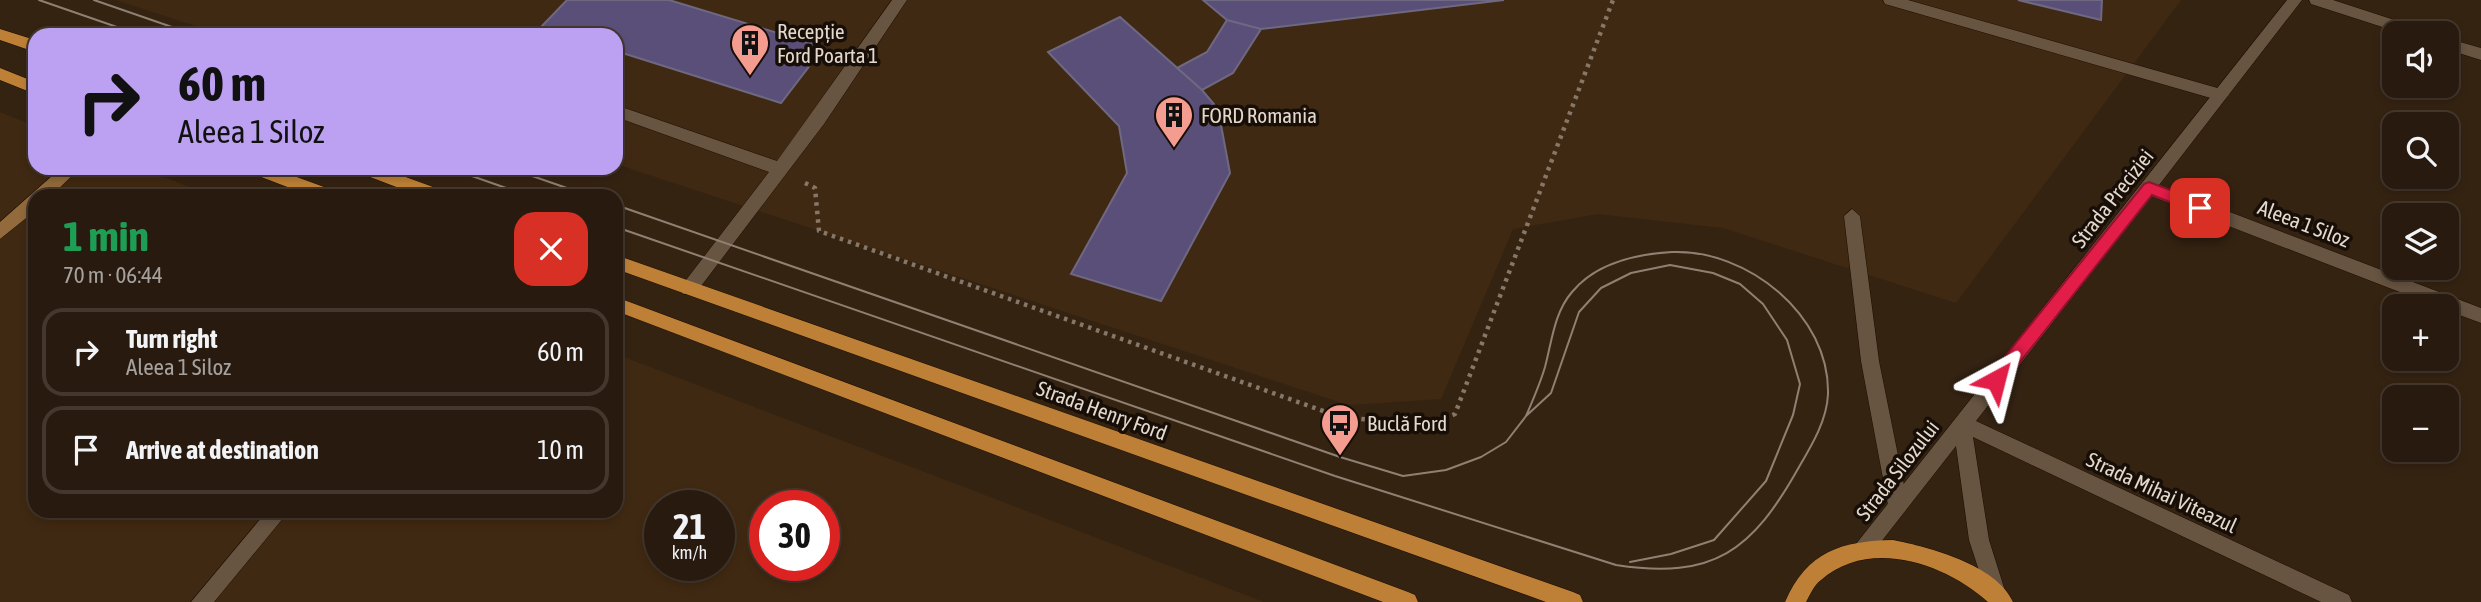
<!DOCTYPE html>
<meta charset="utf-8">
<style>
:root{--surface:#281a0e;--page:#302317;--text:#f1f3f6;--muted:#a5a19e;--line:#44382e}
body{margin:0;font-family:"Asap Condensed",sans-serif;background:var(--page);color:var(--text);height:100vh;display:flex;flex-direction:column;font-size:26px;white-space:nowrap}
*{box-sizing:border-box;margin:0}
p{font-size:23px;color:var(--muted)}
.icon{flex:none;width:38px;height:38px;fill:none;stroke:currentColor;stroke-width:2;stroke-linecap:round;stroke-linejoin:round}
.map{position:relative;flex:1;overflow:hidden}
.sheet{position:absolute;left:28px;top:189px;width:595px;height:329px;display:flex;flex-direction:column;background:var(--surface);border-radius:21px;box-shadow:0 4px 10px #0003,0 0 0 2px var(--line)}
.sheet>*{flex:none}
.banner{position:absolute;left:28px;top:28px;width:595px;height:147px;border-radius:21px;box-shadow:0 4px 10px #0003,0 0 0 2px var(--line);background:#bca0f2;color:#111;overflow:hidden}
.controls{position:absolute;left:2382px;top:21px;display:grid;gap:14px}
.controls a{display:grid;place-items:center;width:77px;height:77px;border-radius:14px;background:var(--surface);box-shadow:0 4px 10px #0003,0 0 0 2px var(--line);font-size:35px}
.speed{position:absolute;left:644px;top:490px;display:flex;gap:14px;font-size:35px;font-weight:700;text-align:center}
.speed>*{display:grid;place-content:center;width:91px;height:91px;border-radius:50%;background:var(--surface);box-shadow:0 4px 10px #0003,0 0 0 2px var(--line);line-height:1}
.speed small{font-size:18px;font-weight:400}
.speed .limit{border:10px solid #d22;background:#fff;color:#111}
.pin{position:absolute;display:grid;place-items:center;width:60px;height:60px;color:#fff;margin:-30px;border-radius:14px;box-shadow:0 4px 10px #0006}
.me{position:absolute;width:77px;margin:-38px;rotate:38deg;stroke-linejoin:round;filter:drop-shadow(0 0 5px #0008)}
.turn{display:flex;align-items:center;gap:24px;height:147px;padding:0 35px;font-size:32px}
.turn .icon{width:91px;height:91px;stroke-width:2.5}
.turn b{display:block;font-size:49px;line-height:60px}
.round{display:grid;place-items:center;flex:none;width:74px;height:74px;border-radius:21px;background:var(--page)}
.headline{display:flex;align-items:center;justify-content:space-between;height:119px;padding:0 35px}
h1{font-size:42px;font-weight:700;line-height:52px;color:#1e9e55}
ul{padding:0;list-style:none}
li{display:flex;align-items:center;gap:21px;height:88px;margin:0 14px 10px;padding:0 21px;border:4px solid var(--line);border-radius:21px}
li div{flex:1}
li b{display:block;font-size:26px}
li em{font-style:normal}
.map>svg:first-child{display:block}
.built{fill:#402912;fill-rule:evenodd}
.building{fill:#5a4f78;stroke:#6e6881;stroke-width:2}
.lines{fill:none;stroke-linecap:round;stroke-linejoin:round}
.lane-casing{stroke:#1c0c00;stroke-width:1}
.street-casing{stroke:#1c0c00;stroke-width:1}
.secondary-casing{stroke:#1c0c00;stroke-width:1}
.primary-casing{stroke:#1c0c00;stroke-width:1}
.path{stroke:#867768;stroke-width:4.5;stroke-dasharray:3.5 5;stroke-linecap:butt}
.lane{fill:#675441;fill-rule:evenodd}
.street{fill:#675441;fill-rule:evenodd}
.secondary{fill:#926a3c;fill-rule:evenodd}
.primary{fill:#be8036;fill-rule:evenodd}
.tram{stroke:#8f8072;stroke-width:2}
.route{fill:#e11d48;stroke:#92132f;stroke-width:2}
.labels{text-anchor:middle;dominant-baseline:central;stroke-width:7;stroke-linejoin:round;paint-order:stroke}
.poi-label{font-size:21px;fill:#e5d9ce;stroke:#160e07;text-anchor:start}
.street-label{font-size:21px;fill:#e5d9ce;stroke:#160e07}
</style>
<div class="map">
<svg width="2481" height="602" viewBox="0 0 2481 602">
<rect width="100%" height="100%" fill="#352312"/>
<!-- built -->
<path class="built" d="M116 0H2181L1956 303 1723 228 1598 214 1513 229 1441 399 1348 405 616 164V35H223Z
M0 112 35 126V168H141L212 196H35V511H616V354L1264 602H0ZM660 506H719V565H660ZM765 506H824V565H765Z"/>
<!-- building -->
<path class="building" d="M567 0H669L824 47 781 103 616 51V35H564L540 28Z
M1203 0H1504L1261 29 1227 20Z
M2018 0H2102L2101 20Z
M1120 17 1202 90 1218 109 1230 173 1161 301 1071 274 1127 173 1119 126 1048 52Z
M1227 20 1261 29 1233 73 1202 90 1177 68 1207 52Z"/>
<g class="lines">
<defs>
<path id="lane" d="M892 0H907L824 124 695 294H683L680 289 683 284 769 172 616 117V105L777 161Z
M1883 0H1908L2221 89 2229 95 2221 101 1885 4Z
M1852 209 1860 216 1879 361 1908 505 1905 511 1898 514 1891 511 1888 505 1861 361 1844 216Z
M267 511H289L214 602H191Z"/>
<path id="street" d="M2287 0H2302L2159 185 2481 308V323L2446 310V306H2436L2151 196 1976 421 2349 595 2352 602H2321L1973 437 1989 540 2006 594 2003 601H1989L1969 540 1956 446 1870 556 1863 559 1856 556 1853 550 1856 544Z
M2309 0H2333L2422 29 2425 33H2401L2311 4Z
M2446 38 2481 48V60L2446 49Z"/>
<path id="secondary" d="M61 168H80L51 196H35V211L0 239V222Z"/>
<path id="primary" d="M0 29 35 40V52L0 40Z
M0 68 35 82V94L0 80Z
M246 168H272L335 191 337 196H311L248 172Z
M355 168H381L444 191 446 196H420L357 172Z
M616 255 1573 592 1580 595 1583 602H1546L616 269Z
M616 297 1408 592 1415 595 1418 602H1383L616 311Z
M1893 540C1929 547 1997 565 2013 602H1988C1946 564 1870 537 1821 580 1814 585 1810 595 1806 602H1785C1807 551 1842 541 1893 540Z"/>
</defs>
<!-- lane casing -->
<use href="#lane" class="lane-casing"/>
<!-- street casing -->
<use href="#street" class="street-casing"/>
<!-- secondary casing -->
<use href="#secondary" class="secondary-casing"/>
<!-- primary casing -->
<use href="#primary" class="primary-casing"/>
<!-- path -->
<path class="path" d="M805 183 815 188 819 231 1340 417 1430 425 1455 414 1613 0"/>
<!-- lane -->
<use href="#lane" class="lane"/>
<!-- street -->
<use href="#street" class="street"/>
<!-- secondary -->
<use href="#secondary" class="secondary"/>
<!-- primary -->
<use href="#primary" class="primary"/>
<!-- tram -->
<path class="tram" d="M39 0 140 35
M94 0 195 35
M449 168 529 196
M509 168 590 196
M616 205 1340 457 1403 476 1446 470 1481 457 1506 442 1526 416 1551 393 1579 312 1601 288 1631 273 1670 265 1713 273 1740 284 1763 304 1787 340 1800 384 1793 415 1766 481 1714 540 1671 554 1630 562
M616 227 1335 476 1616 565C1714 580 1752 551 1799 467 1812 445 1827 420 1828 394 1830 315 1747 249 1672 252 1636 254 1596 263 1572 292 1554 313 1552 341 1545 367 1540 384 1533 400 1526 416"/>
</g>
<!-- route -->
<path class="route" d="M2149 182 2205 203 2208 208 2200 214 2152 195 2002 385H1990V375L2144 184Z"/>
<!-- icons -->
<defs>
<symbol id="building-pin" viewBox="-11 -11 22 30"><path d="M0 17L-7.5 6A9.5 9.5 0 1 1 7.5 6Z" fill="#f59c90" stroke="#160e07"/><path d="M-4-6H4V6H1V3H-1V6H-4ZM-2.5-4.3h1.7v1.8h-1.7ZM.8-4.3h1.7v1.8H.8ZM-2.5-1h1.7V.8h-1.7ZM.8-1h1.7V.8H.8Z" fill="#111"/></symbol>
<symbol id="bus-pin" viewBox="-11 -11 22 30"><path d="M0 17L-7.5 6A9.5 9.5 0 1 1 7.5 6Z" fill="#f59c90" stroke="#160e07"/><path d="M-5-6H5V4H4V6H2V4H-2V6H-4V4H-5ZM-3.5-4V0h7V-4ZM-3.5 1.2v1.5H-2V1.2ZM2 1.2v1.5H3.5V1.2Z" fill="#111"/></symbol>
</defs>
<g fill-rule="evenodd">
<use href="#building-pin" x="728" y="21" width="44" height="60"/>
<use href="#building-pin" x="1152" y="93" width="44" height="60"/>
<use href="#bus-pin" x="1318" y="401" width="44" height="60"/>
</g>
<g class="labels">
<!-- poi labels -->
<g class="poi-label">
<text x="777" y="31">Recepție<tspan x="777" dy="24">Ford Poarta 1</tspan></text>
<text x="1201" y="115">FORD Romania</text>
<text x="1367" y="423">Buclă Ford</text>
</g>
<!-- street labels -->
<g class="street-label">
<text transform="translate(2112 198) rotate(-52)">Strada Preciziei</text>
<text transform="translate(2304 223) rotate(21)">Aleea 1 Siloz</text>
<text transform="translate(1102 410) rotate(20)">Strada Henry Ford</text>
<text transform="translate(1897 470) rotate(-52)">Strada Silozului</text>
<text transform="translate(2162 492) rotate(25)">Strada Mihai Viteazul</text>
</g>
</g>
</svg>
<div class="controls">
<a><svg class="icon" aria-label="sound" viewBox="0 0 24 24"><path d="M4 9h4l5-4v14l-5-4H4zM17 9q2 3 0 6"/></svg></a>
<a><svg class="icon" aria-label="search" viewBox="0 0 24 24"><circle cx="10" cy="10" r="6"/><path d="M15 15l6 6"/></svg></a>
<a><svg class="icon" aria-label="layers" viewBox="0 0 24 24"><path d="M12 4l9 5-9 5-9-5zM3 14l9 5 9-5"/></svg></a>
<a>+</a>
<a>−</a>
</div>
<div class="speed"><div>21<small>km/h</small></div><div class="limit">30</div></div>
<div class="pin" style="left:2200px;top:208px;background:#d93025"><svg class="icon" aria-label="arrive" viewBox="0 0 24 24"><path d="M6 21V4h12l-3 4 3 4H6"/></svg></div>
<svg class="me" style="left:1996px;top:380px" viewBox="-20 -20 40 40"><path d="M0-17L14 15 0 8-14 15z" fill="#e11d48" stroke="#fff" stroke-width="4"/></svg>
<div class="banner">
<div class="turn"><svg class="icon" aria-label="right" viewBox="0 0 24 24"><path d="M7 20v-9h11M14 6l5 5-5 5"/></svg><div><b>60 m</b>Aleea 1 Siloz</div></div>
</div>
<section class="sheet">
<div class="headline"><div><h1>1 min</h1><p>70 m · 06:44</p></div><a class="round" style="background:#d93025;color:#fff"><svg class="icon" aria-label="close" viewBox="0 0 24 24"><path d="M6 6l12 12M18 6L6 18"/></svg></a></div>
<ul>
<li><svg class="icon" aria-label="right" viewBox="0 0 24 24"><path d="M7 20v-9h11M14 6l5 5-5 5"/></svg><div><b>Turn right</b><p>Aleea 1 Siloz</p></div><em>60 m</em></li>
<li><svg class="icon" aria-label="arrive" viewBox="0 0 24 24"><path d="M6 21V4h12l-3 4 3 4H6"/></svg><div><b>Arrive at destination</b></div><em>10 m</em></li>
</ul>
</section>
</div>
